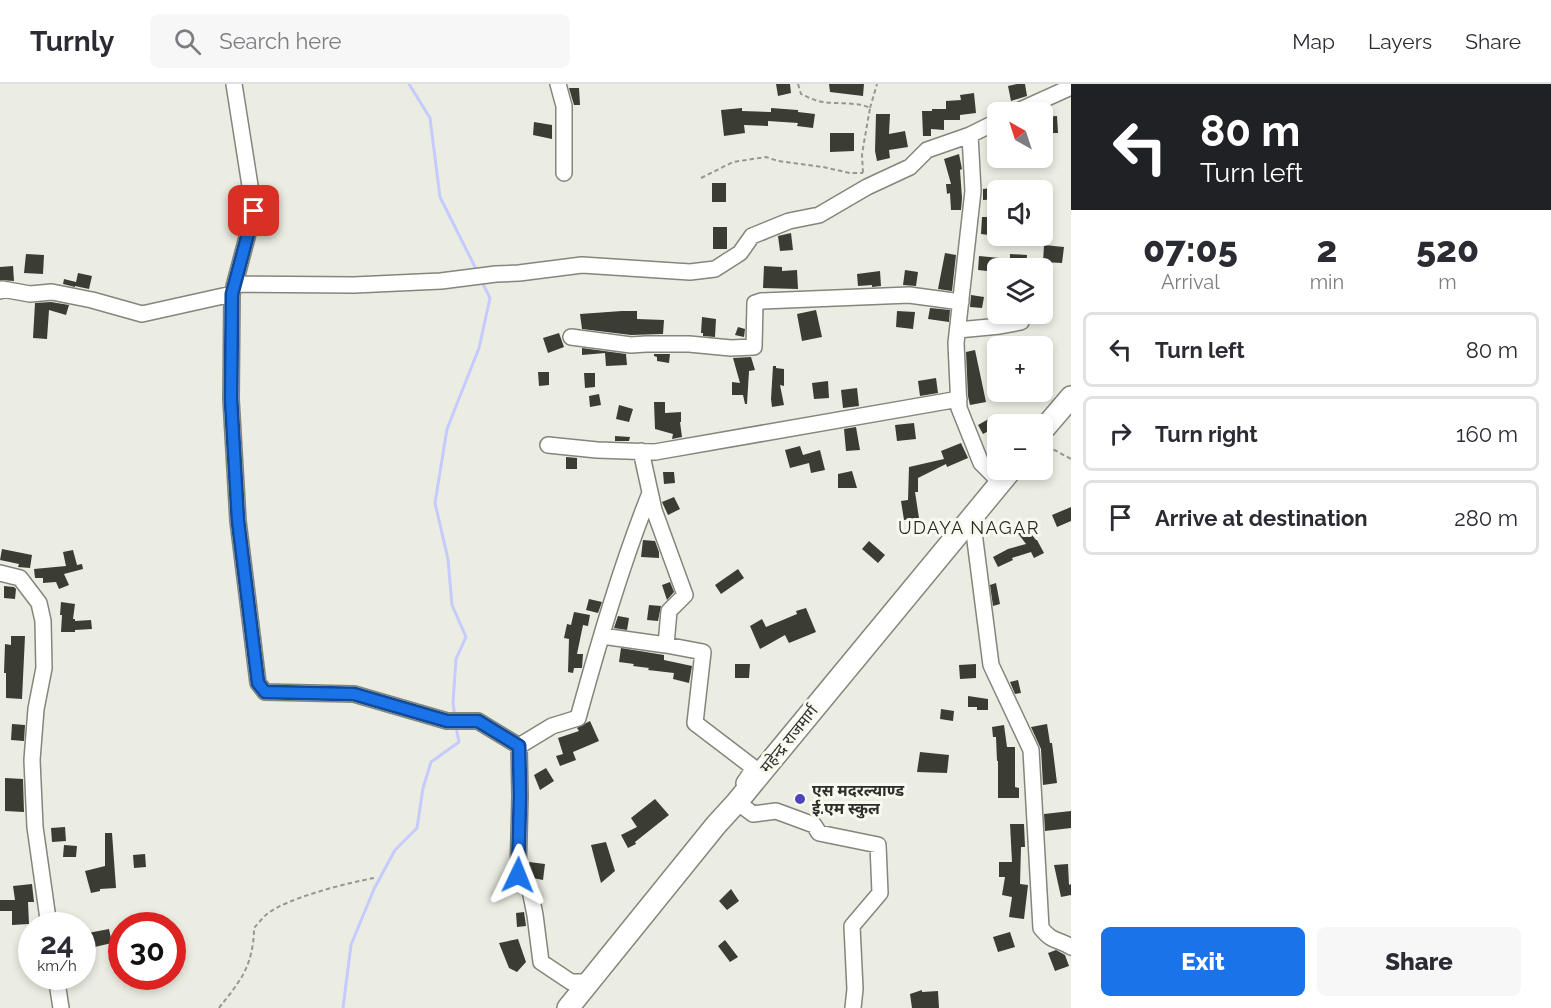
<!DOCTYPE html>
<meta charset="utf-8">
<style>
:root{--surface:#fff;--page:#f7f7f7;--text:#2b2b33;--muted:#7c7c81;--line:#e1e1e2;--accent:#1a73e8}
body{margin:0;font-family:Raleway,"Noto Sans Devanagari",sans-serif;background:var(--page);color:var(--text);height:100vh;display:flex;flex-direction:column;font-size:22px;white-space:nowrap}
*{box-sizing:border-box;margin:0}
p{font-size:20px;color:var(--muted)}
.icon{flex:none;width:33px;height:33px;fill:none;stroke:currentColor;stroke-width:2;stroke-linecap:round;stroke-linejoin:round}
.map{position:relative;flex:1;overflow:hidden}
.panel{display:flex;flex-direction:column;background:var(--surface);width:480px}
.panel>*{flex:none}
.guide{background:#202124;color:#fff;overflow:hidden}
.needle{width:39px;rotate:321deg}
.fabs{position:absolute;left:987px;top:18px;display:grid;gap:12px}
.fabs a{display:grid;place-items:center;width:66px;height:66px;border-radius:9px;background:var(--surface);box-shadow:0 3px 9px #0003;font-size:30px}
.speed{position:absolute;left:18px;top:828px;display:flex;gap:12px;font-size:30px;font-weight:700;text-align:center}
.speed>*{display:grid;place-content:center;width:78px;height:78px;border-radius:50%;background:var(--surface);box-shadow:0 3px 9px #0003;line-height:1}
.speed small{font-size:15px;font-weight:400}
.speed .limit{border:9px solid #d22;background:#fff;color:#111}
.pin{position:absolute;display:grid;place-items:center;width:51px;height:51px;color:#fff;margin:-26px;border-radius:12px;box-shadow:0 3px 9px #0006}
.me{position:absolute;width:66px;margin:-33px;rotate:2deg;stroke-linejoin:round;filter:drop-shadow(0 0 4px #0008)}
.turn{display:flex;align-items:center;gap:21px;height:126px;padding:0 30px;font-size:27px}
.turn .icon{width:78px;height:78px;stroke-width:2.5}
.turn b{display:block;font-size:42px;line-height:51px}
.eta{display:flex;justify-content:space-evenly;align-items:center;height:102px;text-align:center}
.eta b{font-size:36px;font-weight:800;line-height:42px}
.action{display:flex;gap:12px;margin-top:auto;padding:12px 30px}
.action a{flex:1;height:69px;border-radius:9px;background:var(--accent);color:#fff;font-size:24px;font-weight:800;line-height:69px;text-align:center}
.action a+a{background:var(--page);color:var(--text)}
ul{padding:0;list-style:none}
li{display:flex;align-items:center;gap:18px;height:75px;margin:0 12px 9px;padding:0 18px;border:3px solid var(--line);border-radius:9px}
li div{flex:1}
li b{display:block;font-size:22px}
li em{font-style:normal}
header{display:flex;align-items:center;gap:36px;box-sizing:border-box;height:84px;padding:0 30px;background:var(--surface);border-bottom:2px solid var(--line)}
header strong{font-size:28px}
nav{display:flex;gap:33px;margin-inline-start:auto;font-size:21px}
.search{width:420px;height:54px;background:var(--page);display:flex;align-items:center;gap:15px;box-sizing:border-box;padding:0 21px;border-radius:9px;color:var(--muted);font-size:22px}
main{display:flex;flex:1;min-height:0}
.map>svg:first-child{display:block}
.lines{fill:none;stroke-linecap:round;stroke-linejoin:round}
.stream{stroke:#c6cbfe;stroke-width:3}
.building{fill:#3b3c33}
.minor-casing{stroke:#84857b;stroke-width:18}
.highway-casing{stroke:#84857b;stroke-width:24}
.path{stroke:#96978f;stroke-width:2;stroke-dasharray:4.5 3;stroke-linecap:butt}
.minor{stroke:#fff;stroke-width:15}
.highway{stroke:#fff;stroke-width:21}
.route-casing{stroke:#114b97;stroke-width:15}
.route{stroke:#1a73e8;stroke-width:10}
.poi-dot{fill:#4d43ba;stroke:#f8faef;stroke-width:2}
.labels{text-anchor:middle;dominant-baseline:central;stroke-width:6;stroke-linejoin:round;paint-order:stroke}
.street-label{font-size:16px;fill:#2e2e2a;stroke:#f8faef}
.poi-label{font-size:16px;font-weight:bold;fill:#2e2e2a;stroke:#f8faef;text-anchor:start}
.neighbourhood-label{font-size:18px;letter-spacing:1.5px;fill:#292a22;stroke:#f8faef}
</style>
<header>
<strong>Turnly</strong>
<div class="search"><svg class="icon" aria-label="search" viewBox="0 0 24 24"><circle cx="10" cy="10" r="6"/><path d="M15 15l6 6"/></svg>Search here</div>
<nav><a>Map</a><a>Layers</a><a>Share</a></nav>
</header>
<main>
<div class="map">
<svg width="1071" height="924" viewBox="0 0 1071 924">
<rect width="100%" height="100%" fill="#ebede2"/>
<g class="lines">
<!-- stream -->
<path class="stream" d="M409 0 430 34 440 113 477 187
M455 633 453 619 456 575 466 553 452 521 448 475 435 419 447 345 479 264 490 214 481 196
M343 924 351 861 374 805 395 766 417 744 423 704 431 678 459 658 456 643"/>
</g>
<!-- building -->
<path class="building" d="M776 0H790L791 9 778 12Z
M829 0H864L863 12 830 8Z
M1017 0H1025L1027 12 1011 17 1008 2Z
M569 4H579L580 21H574Z
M974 9 976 29 960 31V36H944V46L931 45V52H923L922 27H932V25H946V17L961 16 960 11Z
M742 24V27L771 28V24L798 26V28L815 30 813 44 797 42 798 39 768 37V42L744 41 745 49 724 52 721 26Z
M876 30H890L889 50 905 47 908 63 889 66 890 74 877 77 875 67Z
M1057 32 1058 49H1046L1045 33Z
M534 38 552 41V55L533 51Z
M830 49H854V67L830 68Z
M959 70 962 85 960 86 962 114 961 126H951L950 109 947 110 946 100H951L944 75Z
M712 99H726V118H712Z
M993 104V106L998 105V115L983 116V105Z
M982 133H993L998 141V152L981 150Z
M713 143H727V165H713Z
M791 149 793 166 780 167 778 152Z
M1044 161 1064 163 1062 179 1043 178Z
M945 169 956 171 952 207 938 205Z
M26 170 44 171 43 190 24 189Z
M1010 170 1027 171 1026 184 997 183 996 188 978 186 979 172 1010 175Z
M13 182 14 197 0 196V183Z
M764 182 782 183V187L797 186 798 205 763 204Z
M905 186 918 188 916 202 903 201Z
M880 187 881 202 872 203V201L858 202 857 190Z
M78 189 92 192 89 205 75 202V199V203L63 200 64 195 76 198Z
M971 211 984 213 982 224 970 223Z
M51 218 69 221 66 231 49 226 47 255 33 254 35 219Z
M930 224 950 226 949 238 928 235Z
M816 226 822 253 802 257 797 230Z
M622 227H637V235L664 236 663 250 631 251 582 245 580 230Z
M897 227 915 228 913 245 896 243Z
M702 233 716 235 715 253 703 252V249H701Z
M738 243 745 245 744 253 735 251Z
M559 249 564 263 548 269 543 254Z
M582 264 626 270 627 281 606 282 605 269 582 271Z
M975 266 986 318 970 321 968 312 966 268Z
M654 270H670L669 279 657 277V273L654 272Z
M751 273 755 286 749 287 747 320H745L743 311H732V298L740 299 733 274Z
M773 282H776V284L784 285V302L780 301 784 321 772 323 771 315Z
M538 288H549V301L539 302Z
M584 289H595V303L585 304Z
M936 294 938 309 920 312 918 297Z
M828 297 829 314 814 315 812 299Z
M857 304 859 322 843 324 841 306Z
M599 310 601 321 590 323 589 312Z
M654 318H665V329L681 328V338H680L682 353 672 355 673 350 655 345Z
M619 321 633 325 629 338 616 335Z
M994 332 998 340V342L983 350 978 341Z
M914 339 916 355 897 357 895 341Z
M856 343 860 366 846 367 844 345Z
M615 352 630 353 629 357H615Z
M961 359 968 374 947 383 946 380 918 394V408H915L919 434 904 436 901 417 908 416 909 383 944 375 941 367Z
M800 362 803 371 820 366 825 386 811 389 809 379 790 384 785 366Z
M566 373 577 374V385H566Z
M852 387 857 404H838V390Z
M663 388H674L675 399 664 400Z
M674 413 680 425 668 431 662 418Z
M1071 423V437L1057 443 1052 431Z
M1025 442 1036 456H1037L1044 469 1034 474 1031 468 1012 474 1013 476 998 483 993 473 1008 465 1026 460 1017 448Z
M643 456 655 457 659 468V474L641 473Z
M869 457 885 471 878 479 862 465Z
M2 465 32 471 30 484 18 483 19 480 0 476Z
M73 466 77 481 82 480 83 485 64 490 69 501 59 505 56 498 43 499V494H35L34 485 66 482 63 468Z
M738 485 744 494 721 510 715 501Z
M670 498 674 508 667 516 662 501Z
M996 499 1000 520 993 522 990 501Z
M4 502 14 503 16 505 15 515 4 514Z
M589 515 602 518 598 529 586 526Z
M61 518 75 520 73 535H75V537L91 536 92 545 75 546V548H61L62 531H60Z
M649 521 661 522 658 537 647 536Z
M806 524 816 548 789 559 785 551 760 565 750 542 762 535 766 543 797 530 796 527Z
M574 528 590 531 588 542 583 541 577 570H583L582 584H574L573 589 568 588 569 555 564 554 567 540 571 541Z
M618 532 629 534 627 546 614 544Z
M11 552H25L22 615 6 614V589H4L5 560 11 561Z
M621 564 664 571V576L692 582 689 599 673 595 674 589 648 586 649 584 633 582 634 580 619 578Z
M735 580H750L749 594H735Z
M976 580V594L960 595 959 581Z
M1018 596 1021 609 1015 610 1010 598Z
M968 612 988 615V626H977V623H968Z
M941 625 954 627 953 637 940 635Z
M590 637 599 657 573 668 576 676 560 682 556 672 563 670 558 654 579 647 577 644Z
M12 640 25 641 24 657 11 656Z
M1047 640 1050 659H1052L1057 699 1043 701 1041 665 1031 643Z
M1004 641 1007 663H1015V703L1019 704V714H998V677H997L996 653H993L992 643Z
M920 668 949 671 947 689 917 688Z
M546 684 554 697 540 706 534 691Z
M5 694 23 695 24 728 5 727Z
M655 715 669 731 635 758 636 760 628 764 621 751 637 743 631 734Z
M1071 727V744L1045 747 1044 730Z
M1010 740H1024L1025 763H1021L1020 800 1028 801 1024 835 1009 833 1012 813 1002 811 1005 793H999V778H1012Z
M65 743 66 757 52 758 51 744Z
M105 749H112L116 804 100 805V807L91 809 85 787 105 782Z
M606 758 615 787 601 799 591 761Z
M64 761 77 762 76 773H63Z
M145 770 146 783 134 784 133 771Z
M529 778 545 780 543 796 533 794 528 788Z
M1068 780 1069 801 1071 800V811L1061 813 1054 781Z
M32 800 34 818H28L29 840 12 841V827H0V816H15L13 802Z
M731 805 739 817 727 826 719 817Z
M524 828 526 842 517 843 516 829Z
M109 845 112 859 86 865 83 850Z
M1010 848 1015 863 998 868 993 853Z
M518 855 526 878 517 888 509 884 499 859Z
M725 856 738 873 730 878 718 862Z
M1056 866 1065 871 1069 882 1055 887 1048 869Z
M922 906V908L938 907 939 924H912L910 910Z"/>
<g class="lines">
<defs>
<path id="minor" d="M558 0 564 22V89
M1016 28 1071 3
M998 37 970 51 973 107 956 259 959 324 981 379 1000 398
M235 200 354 201 441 197 496 190 519 189 582 181 690 188 715 185 740 169 752 152 789 137 819 131 867 103 910 83 927 66 970 51
M0 207 2 205 30 210 52 208 92 216 142 230 232 210 254 127 234 0
M232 210 231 315 238 437 258 599 265 608 354 610 447 637H478L519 662
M958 246 1000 242 1021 238
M571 253 631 261 646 260H689L731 264 754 263 755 219 761 217 909 211 961 218
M548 361 597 366 655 368 959 315
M641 367 654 426 685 511 669 527 666 561 703 568 695 639 754 684 744 699
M972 433 991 581 1031 666 1041 844C1053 859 1057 854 1071 863
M0 489 20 494 39 519 43 537 44 584 36 625 32 676 35 743 49 842
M602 552 666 561
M737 718 753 730 776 727 814 741 819 749 878 761 880 809 852 842 855 905 853 924
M56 892 61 924
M589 898H571L541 878 535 831 530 806 518 791 520 712 519 662 552 642 578 634C599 558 621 482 650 409"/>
<path id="highway" d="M1042 347 1071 313
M568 924 716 741 737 718 1011 386"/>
</defs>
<!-- minor casing -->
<use href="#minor" class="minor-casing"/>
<!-- highway casing -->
<use href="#highway" class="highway-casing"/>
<!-- path -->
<path class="path" d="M798 0 801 10C808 13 815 17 823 18 836 20 860 18 870 24L862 70 863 89
M870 24 877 0
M701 94 733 78 766 73 778 77 823 83 850 89H863
M1047 362 1071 375
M219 924C225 916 232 908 237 900 249 884 254 864 254 844 258 840 262 834 267 830 287 814 347 799 374 794"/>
<!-- minor -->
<use href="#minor" class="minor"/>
<!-- highway -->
<use href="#highway" class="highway"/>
</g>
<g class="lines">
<defs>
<path id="route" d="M254 127 232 210 231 315 238 437 258 599 265 608 354 610 447 637H478L519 662 520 712 518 791"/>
</defs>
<!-- route casing -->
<use href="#route" class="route-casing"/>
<!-- route -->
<use href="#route" class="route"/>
</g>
<!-- markers -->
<circle class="poi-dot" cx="800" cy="715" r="6"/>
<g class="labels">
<!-- street labels -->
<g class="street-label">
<text transform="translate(789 655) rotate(-51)">महेन्द्र राजमार्ग</text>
</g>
<!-- poi labels -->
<g class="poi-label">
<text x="812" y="706">एस मदरल्याण्ड<tspan x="812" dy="18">ई.एम स्कुल</tspan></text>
</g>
<!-- neighbourhood labels -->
<g class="neighbourhood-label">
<text x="969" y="443">UDAYA NAGAR</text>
</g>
</g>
</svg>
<div class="fabs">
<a><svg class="needle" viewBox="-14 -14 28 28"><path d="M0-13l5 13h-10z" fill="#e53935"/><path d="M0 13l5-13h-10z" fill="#7c7c81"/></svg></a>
<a><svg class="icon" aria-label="sound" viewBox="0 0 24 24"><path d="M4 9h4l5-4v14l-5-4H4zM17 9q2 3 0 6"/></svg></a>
<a><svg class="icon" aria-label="layers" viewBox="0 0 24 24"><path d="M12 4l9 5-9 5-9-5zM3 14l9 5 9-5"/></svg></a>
<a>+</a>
<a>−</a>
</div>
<div class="speed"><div>24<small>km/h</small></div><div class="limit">30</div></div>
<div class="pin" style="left:254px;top:127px;background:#d93025"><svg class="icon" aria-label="arrive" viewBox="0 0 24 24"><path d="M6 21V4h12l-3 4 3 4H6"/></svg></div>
<svg class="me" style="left:518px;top:791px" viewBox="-20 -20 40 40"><path d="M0-17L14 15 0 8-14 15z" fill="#1a73e8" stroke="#fff" stroke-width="4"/></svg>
</div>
<section class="panel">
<div class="guide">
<div class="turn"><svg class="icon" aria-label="left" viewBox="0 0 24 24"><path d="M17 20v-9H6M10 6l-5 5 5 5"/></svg><div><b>80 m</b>Turn left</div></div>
</div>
<div class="eta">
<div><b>07:05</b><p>Arrival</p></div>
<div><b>2</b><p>min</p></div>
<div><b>520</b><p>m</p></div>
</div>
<ul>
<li><svg class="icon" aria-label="left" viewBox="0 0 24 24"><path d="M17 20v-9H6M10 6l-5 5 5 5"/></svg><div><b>Turn left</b></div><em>80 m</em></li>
<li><svg class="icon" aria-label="right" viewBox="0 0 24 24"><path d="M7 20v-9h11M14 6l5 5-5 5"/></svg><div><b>Turn right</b></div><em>160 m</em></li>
<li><svg class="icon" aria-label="arrive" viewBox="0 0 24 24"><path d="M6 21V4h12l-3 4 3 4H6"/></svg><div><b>Arrive at destination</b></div><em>280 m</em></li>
</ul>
<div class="action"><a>Exit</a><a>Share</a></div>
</section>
</main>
